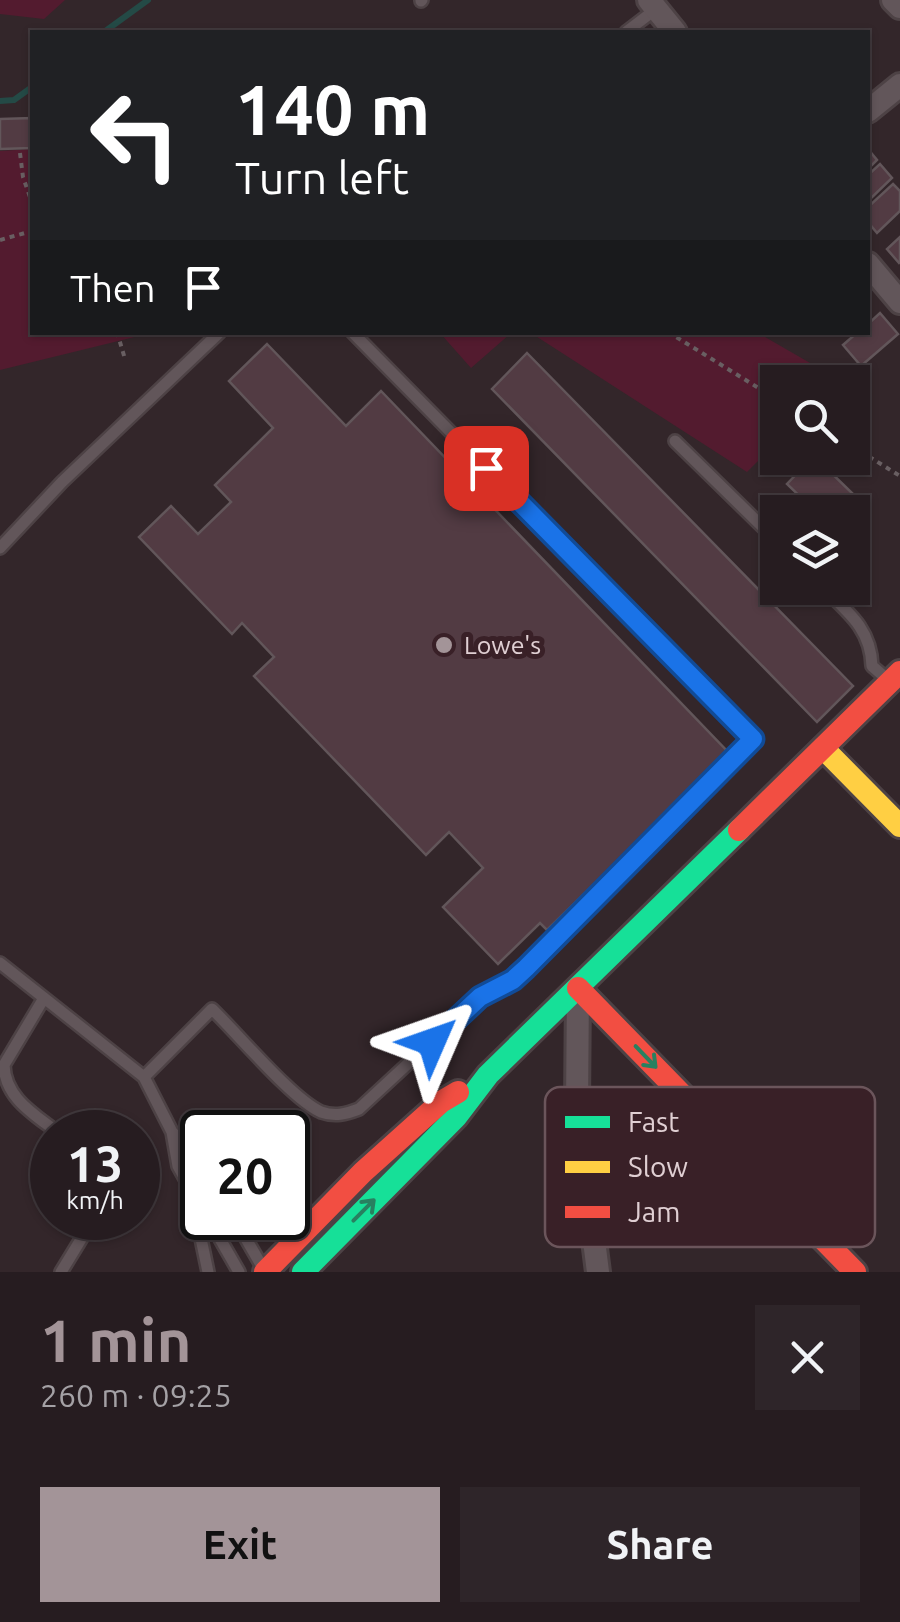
<!DOCTYPE html>
<meta charset="utf-8">
<style>
:root{--surface:#261c20;--page:#2e2529;--text:#f1f3f6;--muted:#a4a1a5;--line:#423a3e;--accent:#a39498}
body{margin:0;font-family:Ubuntu,sans-serif;background:var(--page);color:var(--text);height:100vh;display:flex;flex-direction:column;font-size:38px;white-space:nowrap}
*{box-sizing:border-box;margin:0}
p{font-size:32px;color:var(--muted)}
.icon{flex:none;width:55px;height:55px;fill:none;stroke:currentColor;stroke-width:2;stroke-linecap:round;stroke-linejoin:round}
.map{position:relative;height:1272px;overflow:hidden}
.details{display:flex;flex-direction:column;background:var(--surface);flex:1}
.details>*{flex:none}
.banner{position:absolute;left:30px;top:30px;width:840px;height:305px;border-radius:0px;box-shadow:0 2px 8px #0004,0 0 0 2px var(--line);background:#202124;color:#fff;overflow:hidden}
.fabs{position:absolute;left:760px;top:365px;display:grid;gap:20px}
.fabs a{display:grid;place-items:center;width:110px;height:110px;border-radius:0px;background:var(--surface);box-shadow:0 2px 8px #0004,0 0 0 2px var(--line);font-size:50px}
.speed{position:absolute;left:30px;top:1110px;display:flex;gap:20px;font-size:50px;font-weight:700;text-align:center}
.speed>*{display:grid;place-content:center;width:130px;height:130px;border-radius:50%;background:var(--surface);box-shadow:0 2px 8px #0004,0 0 0 2px var(--line);line-height:1}
.speed small{font-size:25px;font-weight:400}
.speed .limit{border:5px solid #111;border-radius:15px;background:#fff;color:#111}
.pin{position:absolute;display:grid;place-items:center;width:85px;height:85px;color:#fff;margin:-42px;border-radius:20px;box-shadow:0 5px 15px #0006}
.me{position:absolute;width:110px;margin:-55px;rotate:47deg;stroke-linejoin:round;filter:drop-shadow(0 0 8px #0008)}
.turn{display:flex;align-items:center;gap:35px;height:210px;padding:0 40px;font-size:45px}
.turn .icon{width:130px;height:130px;stroke-width:2.5}
.turn b{display:block;font-size:70px;line-height:85px}
.then{display:flex;align-items:center;height:95px;padding:0 40px;background:#0003;gap:20px;font-size:38px}
.round{display:grid;place-items:center;flex:none;width:105px;height:105px;border-radius:0px;background:var(--page)}
.summary{display:flex;align-items:center;justify-content:space-between;height:170px;padding:0 40px}
h1{font-size:60px;font-weight:700;line-height:75px;color:var(--accent)}
.action{display:flex;gap:20px;margin-top:auto;padding:20px 40px}
.action a{flex:1;height:115px;border-radius:0px;background:var(--accent);color:#111;font-size:40px;font-weight:700;line-height:115px;text-align:center}
.action a+a{background:var(--page);color:var(--text)}
.map>svg:first-child{display:block}
.green{fill:#531b2f}
.lines{fill:none;stroke-linecap:round;stroke-linejoin:round}
.stream{stroke:#244a46;stroke-width:6}
.building{fill:#523b43;stroke:#62565a;stroke-width:2.5}
.lane-casing{stroke:#4d4245;stroke-width:16}
.street-casing{stroke:#4d4245;stroke-width:28}
.fast-casing{stroke:#4d4245;stroke-width:28}
.slow-casing{stroke:#4d4245;stroke-width:28}
.jam-casing{stroke:#4d4245;stroke-width:28}
.path{stroke:#695f62;stroke-width:4;stroke-dasharray:5 5;stroke-linecap:butt}
.lane{stroke:#62565a;stroke-width:11}
.street{stroke:#62565a;stroke-width:22}
.fast{stroke:#16e098;stroke-width:22}
.slow{stroke:#ffcf43;stroke-width:22}
.jam{stroke:#f24e42;stroke-width:22}
.oneway{stroke:#288060}
.route-casing{stroke:#114b97;stroke-width:25}
.route{stroke:#1a73e8;stroke-width:18}
.poi-dot{fill:#a39498;stroke:#392027;stroke-width:4}
.labels{text-anchor:middle;dominant-baseline:central;stroke-width:10;stroke-linejoin:round;paint-order:stroke}
.poi-label{font-size:25px;fill:#e0cfd3;stroke:#392027;text-anchor:start}
.key{fill:#392027;stroke:#6b555b;stroke-width:2.5}
.key-label{font-size:28px;fill:#e0cfd3}
</style>
<div class="map">
<svg width="900" height="1272" viewBox="0 0 900 1272">
<rect width="100%" height="100%" fill="#33262a"/>
<!-- green -->
<path class="green" d="M0 0H65L44 19 0 14Z
M32 149V332L151 333 0 370V151Z
M440 333H511L471 368Z
M531 333H758L843 382H778L777 442 747 472Z"/>
<g class="lines">
<!-- stream -->
<path class="stream" d="M104 32 148 0
M0 101 14 100 32 87"/>
</g>
<!-- building -->
<path class="building" d="M32 118V148L0 149V119Z
M868 149 877 160 868 169Z
M880 164 892 178 868 201V175Z
M893 184 900 191V211L877 233 868 222V207Z
M900 237V262L899 263 887 249Z
M880 313 898 334 861 366 843 345 858 332H868V324Z
M267 344 346 426 381 391 729 753 547 930 540 923 498 964 443 907 483 868 449 832 426 855 254 676 274 657 242 623 232 634 139 537 171 506 198 534 231 502 215 485 273 428 229 381Z
M527 353 853 686 817 722 492 389Z
M812 458H816L853 494 842 504 851 512H816L787 484Z"/>
<g class="lines">
<defs>
<path id="lane" d="M421 1 422 0
M626 32 656 9
M675 441 778 542
M0 548 62 482 220 332
M823 588C848 612 871 629 872 666L887 679
M0 963 144 1077 172 1132 178 1166 202 1209
M44 998 4 1065C5 1098 34 1114 57 1132
M144 1077 212 1009C238 1034 292 1099 321 1112 335 1117 346 1114 359 1109L480 997 513 980 527 968 753 739 352 332
M172 1132 202 1162
M193 1200 208 1272
M208 1218 239 1272
M234 1218 263 1268
M257 1218 277 1223 305 1220
M61 1272 94 1218"/>
<path id="street" d="M649 0 675 32
M893 0 900 7
M868 111 900 85
M868 264 900 302
M578 988 577 1107 598 1272"/>
<path id="fast" d="M303 1272 456 1117 488 1075 739 830"/>
<path id="slow" d="M823 748 900 826"/>
<path id="jam" d="M739 830 900 672
M578 988 855 1272
M265 1272 363 1172 441 1102 458 1092"/>
</defs>
<!-- lane casing -->
<use href="#lane" class="lane-casing"/>
<!-- street casing -->
<use href="#street" class="street-casing"/>
<!-- fast casing -->
<use href="#fast" class="fast-casing"/>
<!-- slow casing -->
<use href="#slow" class="slow-casing"/>
<!-- jam casing -->
<use href="#jam" class="jam-casing"/>
<!-- path -->
<path class="path" d="M20 153 23 177 32 203
M0 240 32 231
M117 332 125 359
M668 332 778 400
M852 446 900 476"/>
<!-- lane -->
<use href="#lane" class="lane"/>
<!-- street -->
<use href="#street" class="street"/>
<!-- fast -->
<use href="#fast" class="fast"/>
<!-- slow -->
<use href="#slow" class="slow"/>
<!-- jam -->
<use href="#jam" class="jam"/>
</g>
<!-- one-way arrows -->
<defs><path id="oneway-shaft" d="M-6 0H5M1.5-3L5.5 0L1.5 3" fill="none" stroke-width="1.6" stroke-linecap="round" stroke-linejoin="round" transform="scale(2.5)"/></defs>
<g class="oneway">
<use href="#oneway-shaft" transform="translate(646 1057) rotate(46)"/>
<use href="#oneway-shaft" transform="translate(364 1210) rotate(-45)"/>
</g>
<g class="lines">
<defs>
<path id="route" d="M432 1042 480 997 513 980 526 968 753 739 486 468"/>
</defs>
<!-- route casing -->
<use href="#route" class="route-casing"/>
<!-- route -->
<use href="#route" class="route"/>
</g>
<!-- markers -->
<circle class="poi-dot" cx="444" cy="645" r="10"/>
<g class="labels">
<!-- poi labels -->
<g class="poi-label">
<text x="464" y="645">Lowe's</text>
</g>
</g>
<!-- legend -->
<rect x="545" y="1087" width="330" height="160" rx="15" class="key"/>
<rect x="565" y="1116" width="45" height="12" fill="#16e098"/>
<rect x="565" y="1161" width="45" height="12" fill="#ffcf43"/>
<rect x="565" y="1206" width="45" height="12" fill="#f24e42"/>
<g class="key-label">
<text x="628" y="1132">Fast</text>
<text x="628" y="1177">Slow</text>
<text x="628" y="1222">Jam</text>
</g>
</svg>
<div class="fabs">
<a><svg class="icon" aria-label="search" viewBox="0 0 24 24"><circle cx="10" cy="10" r="6"/><path d="M15 15l6 6"/></svg></a>
<a><svg class="icon" aria-label="layers" viewBox="0 0 24 24"><path d="M12 4l9 5-9 5-9-5zM3 14l9 5 9-5"/></svg></a>
</div>
<div class="speed"><div>13<small>km/h</small></div><div class="limit">20</div></div>
<div class="pin" style="left:486px;top:468px;background:#d93025"><svg class="icon" aria-label="arrive" viewBox="0 0 24 24"><path d="M6 21V4h12l-3 4 3 4H6"/></svg></div>
<svg class="me" style="left:432px;top:1042px" viewBox="-20 -20 40 40"><path d="M0-17L14 15 0 8-14 15z" fill="#1a73e8" stroke="#fff" stroke-width="4"/></svg>
<div class="banner">
<div class="turn"><svg class="icon" aria-label="left" viewBox="0 0 24 24"><path d="M17 20v-9H6M10 6l-5 5 5 5"/></svg><div><b>140 m</b>Turn left</div></div>
<div class="then">Then<svg class="icon" aria-label="arrive" viewBox="0 0 24 24"><path d="M6 21V4h12l-3 4 3 4H6"/></svg></div>
</div>
</div>
<section class="details">
<div class="summary"><div><h1>1 min</h1><p>260 m · 09:25</p></div><a class="round"><svg class="icon" aria-label="close" viewBox="0 0 24 24"><path d="M6 6l12 12M18 6L6 18"/></svg></a></div>
<div class="action"><a>Exit</a><a>Share</a></div>
</section>
